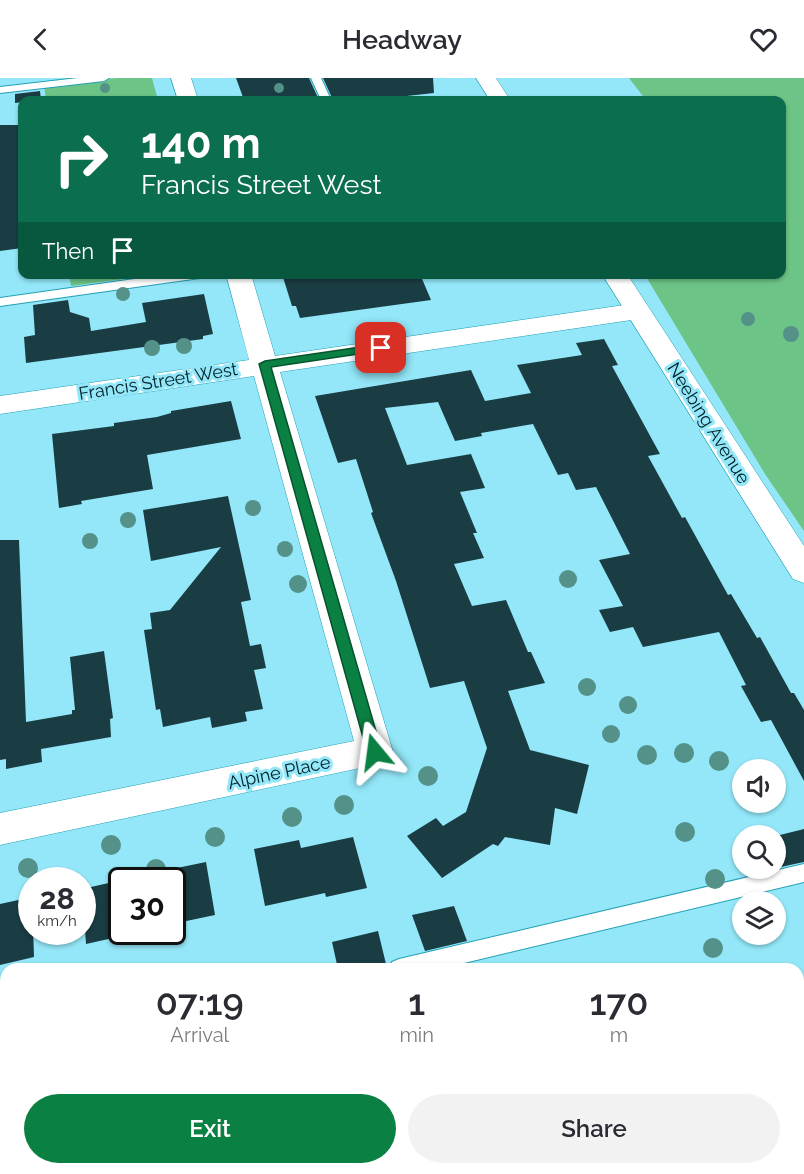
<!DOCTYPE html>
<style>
:root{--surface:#fff;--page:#f2f2f3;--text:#2b2b33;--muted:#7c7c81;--accent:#0b8043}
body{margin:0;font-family:Raleway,sans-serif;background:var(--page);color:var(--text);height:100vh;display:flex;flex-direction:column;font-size:22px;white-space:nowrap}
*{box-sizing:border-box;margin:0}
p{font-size:20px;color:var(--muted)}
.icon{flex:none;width:33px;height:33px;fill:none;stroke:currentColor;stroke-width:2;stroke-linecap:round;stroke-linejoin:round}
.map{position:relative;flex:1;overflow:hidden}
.drawer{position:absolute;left:0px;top:885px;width:804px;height:212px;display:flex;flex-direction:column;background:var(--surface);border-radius:18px 18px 0 0;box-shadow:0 2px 4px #0004}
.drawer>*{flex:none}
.banner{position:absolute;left:18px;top:18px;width:768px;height:183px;border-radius:12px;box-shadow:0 2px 4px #0004;background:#0b6e4f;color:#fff;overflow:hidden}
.fabs{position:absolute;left:732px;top:681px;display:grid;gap:12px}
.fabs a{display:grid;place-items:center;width:54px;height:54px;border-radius:50%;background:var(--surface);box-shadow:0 2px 4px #0004;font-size:30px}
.speed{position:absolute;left:18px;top:789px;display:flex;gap:12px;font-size:30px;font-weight:700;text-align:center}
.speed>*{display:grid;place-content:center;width:78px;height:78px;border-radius:50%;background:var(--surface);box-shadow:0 2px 4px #0004;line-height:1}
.speed small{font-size:15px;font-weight:400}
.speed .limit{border:3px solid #111;border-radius:9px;background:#fff;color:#111}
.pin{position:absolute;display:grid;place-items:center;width:51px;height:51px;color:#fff;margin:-26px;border-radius:12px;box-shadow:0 3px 9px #0006}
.me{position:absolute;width:66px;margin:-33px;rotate:344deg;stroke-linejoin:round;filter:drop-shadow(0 0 4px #0008)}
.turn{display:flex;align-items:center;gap:21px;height:126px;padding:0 24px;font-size:27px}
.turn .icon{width:78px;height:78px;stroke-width:2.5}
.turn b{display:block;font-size:42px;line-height:51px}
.then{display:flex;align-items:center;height:57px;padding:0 24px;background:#0003;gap:12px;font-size:22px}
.eta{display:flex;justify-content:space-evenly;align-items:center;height:102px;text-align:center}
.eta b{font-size:36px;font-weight:600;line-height:42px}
.primary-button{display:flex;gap:12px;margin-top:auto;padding:12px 24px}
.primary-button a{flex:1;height:69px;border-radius:36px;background:var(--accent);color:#fff;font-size:24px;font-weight:600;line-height:69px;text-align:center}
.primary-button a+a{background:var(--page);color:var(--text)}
header{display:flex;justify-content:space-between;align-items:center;height:78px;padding:0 24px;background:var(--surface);font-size:27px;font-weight:600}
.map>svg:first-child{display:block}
.green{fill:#6cc486}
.building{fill:#1a3d44}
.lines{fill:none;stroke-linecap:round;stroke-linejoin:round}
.service-casing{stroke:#24a0b5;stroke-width:2}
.minor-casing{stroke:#24a0b5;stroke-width:1}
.secondary-casing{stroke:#24a0b5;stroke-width:1}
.service{fill:#fff;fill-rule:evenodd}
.minor{fill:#fff;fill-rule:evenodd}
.secondary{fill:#fff;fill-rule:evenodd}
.tree{fill:#549188}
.route{fill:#0b8043;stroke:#07532c;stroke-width:1.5}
.labels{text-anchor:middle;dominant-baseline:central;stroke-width:6;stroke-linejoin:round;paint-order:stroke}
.street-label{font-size:18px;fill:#002128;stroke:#93e7f8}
</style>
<header><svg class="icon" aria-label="back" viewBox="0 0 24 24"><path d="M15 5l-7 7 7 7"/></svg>Headway<svg class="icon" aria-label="heart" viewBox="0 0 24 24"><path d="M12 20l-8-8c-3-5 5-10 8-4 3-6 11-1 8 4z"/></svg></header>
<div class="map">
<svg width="804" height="1096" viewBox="0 0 804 1096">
<rect width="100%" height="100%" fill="#93e7f8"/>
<!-- green -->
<path class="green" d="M117 0H152L158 22H46L44 8Z
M629 0H804V453L765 396 645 197 782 196V22H646Z
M69 196H155V197L71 208Z"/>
<!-- building -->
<path class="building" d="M236 0H309L319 22H289L287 20 244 22Z
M323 0H433L434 15 370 22H333Z
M40 13 41 22 15 25V16Z
M0 47H18L22 119V170L0 173Z
M282 196H420L431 222 300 240 296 228H292Z
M204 216 213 256 203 258V261L26 285 24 259 35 257 33 227 68 222 70 234 89 240 91 253 146 244 142 225Z
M604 261 618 287 612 288 660 376 648 378 682 440 685 439 728 517 731 516 757 560 760 559 791 615H794L804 632V703L771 642 761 644 741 608 746 607 719 554 643 569 633 549 610 554 599 532 623 528 599 482 630 476 596 409 576 412 568 395 558 397 533 346 481 355 482 358 455 363 438 324 385 330 407 387 471 376 485 410 460 414 477 455H473L484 480 454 486 472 528 506 522 528 574H531L545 605 508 613 530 672 589 687 577 736 555 730 550 767 505 759 498 768 493 766 442 800 407 758 436 740 443 748 466 734 487 670 464 603 430 610 396 503 371 435 373 434 356 381 338 385 315 318 471 292 485 323 531 315 517 287 582 277 576 265Z
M231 323 241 361 147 377 153 411 81 423 82 426 59 430 52 356 114 348V345L157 339 171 335V333Z
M228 418 251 522 241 524 250 568 261 566 266 590 254 592 263 631 245 634 247 643 212 650 210 639 163 649 160 631 156 632 144 552 152 551 150 535 170 532 221 469 151 483 143 432Z
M0 462H19L26 644 72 636V632H75L70 579 104 573 113 640 110 641 111 659 41 671 42 684 6 691V681L0 682Z
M804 751V784L776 790V758Z
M353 759 367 810 326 819 325 815 265 828 254 771 299 762 301 770Z
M206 784 215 837 172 846V791Z
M122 802V858L86 866 82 811Z
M32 819 34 879 0 887V826Z
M454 828 467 863 425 873 412 837Z
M378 853 386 886 366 891H338L332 864Z"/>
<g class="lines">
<defs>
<path id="service" d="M78 0H109L104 3 0 15V9Z
M311 0H321L331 22H321Z
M170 196H206L200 200 0 228V220Z
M804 786V804L439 891H389L392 884 399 881Z
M6 973V995L0 997V975Z"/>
<path id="minor" d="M171 0H191L198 22H178Z
M226 196H251L275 278 638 225 647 228 651 233 647 238 638 241 280 294 393 674 388 684 0 767V735L354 663 254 298 0 336V318L249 282Z
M804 1056V1096H720L722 1090H798V1058Z"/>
<path id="secondary" d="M476 0H496L510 22H490Z
M602 196H627L804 468V505L793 501Z"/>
</defs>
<!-- service casing -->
<use href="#service" class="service-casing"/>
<!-- minor casing -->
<use href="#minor" class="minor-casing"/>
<!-- secondary casing -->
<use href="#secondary" class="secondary-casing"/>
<!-- service -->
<use href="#service" class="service"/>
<!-- minor -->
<use href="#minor" class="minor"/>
<!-- secondary -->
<use href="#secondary" class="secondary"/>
</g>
<!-- trees -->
<g class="tree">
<circle cx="105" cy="10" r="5"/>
<circle cx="279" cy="10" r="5"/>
<circle cx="123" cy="216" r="7"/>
<circle cx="748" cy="241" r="7"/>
<circle cx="791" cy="256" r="8"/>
<circle cx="184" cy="268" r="8"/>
<circle cx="152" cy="270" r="8"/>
<circle cx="253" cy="430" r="8"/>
<circle cx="128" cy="442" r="8"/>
<circle cx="90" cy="463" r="8"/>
<circle cx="285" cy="471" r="8"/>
<circle cx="568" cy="501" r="9"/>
<circle cx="298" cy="506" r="9"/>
<circle cx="587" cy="609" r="9"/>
<circle cx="628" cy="627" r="9"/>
<circle cx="611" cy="656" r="9"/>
<circle cx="684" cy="675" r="10"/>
<circle cx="647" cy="677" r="10"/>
<circle cx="719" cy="683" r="10"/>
<circle cx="428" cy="698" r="10"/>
<circle cx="344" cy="727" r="10"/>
<circle cx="292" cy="739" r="10"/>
<circle cx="685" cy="754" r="10"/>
<circle cx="215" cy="759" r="10"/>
<circle cx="111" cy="767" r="10"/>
<circle cx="28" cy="790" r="10"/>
<circle cx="156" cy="791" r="10"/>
<circle cx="715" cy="801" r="10"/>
<circle cx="713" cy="870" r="10"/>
</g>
<!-- route -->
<path class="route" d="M381 266 387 270 385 272 271 289 382 674 380 679H370L367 674 259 286 265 283Z"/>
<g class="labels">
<!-- street labels -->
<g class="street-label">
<text transform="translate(158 303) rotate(-9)">Francis Street West</text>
<text transform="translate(709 345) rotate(58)">Neebing Avenue</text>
<text transform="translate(279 694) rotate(-12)">Alpine Place</text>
</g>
</g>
</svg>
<div class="fabs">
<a><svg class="icon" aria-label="sound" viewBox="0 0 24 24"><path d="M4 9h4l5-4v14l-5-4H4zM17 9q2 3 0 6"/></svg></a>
<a><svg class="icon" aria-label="search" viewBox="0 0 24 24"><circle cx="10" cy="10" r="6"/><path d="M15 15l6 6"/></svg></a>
<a><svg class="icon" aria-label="layers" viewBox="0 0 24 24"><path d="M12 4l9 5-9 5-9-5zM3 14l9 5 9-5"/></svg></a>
</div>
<div class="speed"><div>28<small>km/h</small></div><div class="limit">30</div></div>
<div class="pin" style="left:381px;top:270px;background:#d93025"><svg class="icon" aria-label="arrive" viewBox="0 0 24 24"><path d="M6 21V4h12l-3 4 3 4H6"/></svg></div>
<svg class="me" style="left:375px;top:674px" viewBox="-20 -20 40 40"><path d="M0-17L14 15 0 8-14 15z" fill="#0b8043" stroke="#fff" stroke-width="4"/></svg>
<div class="banner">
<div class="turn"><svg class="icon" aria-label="right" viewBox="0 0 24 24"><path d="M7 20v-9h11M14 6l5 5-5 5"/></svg><div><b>140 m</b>Francis Street West</div></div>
<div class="then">Then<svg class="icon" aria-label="arrive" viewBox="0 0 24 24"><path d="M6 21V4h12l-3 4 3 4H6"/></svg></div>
</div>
<section class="drawer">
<div class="eta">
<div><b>07:19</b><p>Arrival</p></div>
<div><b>1</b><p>min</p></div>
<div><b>170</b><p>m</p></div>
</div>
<div class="primary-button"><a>Exit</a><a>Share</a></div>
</section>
</div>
